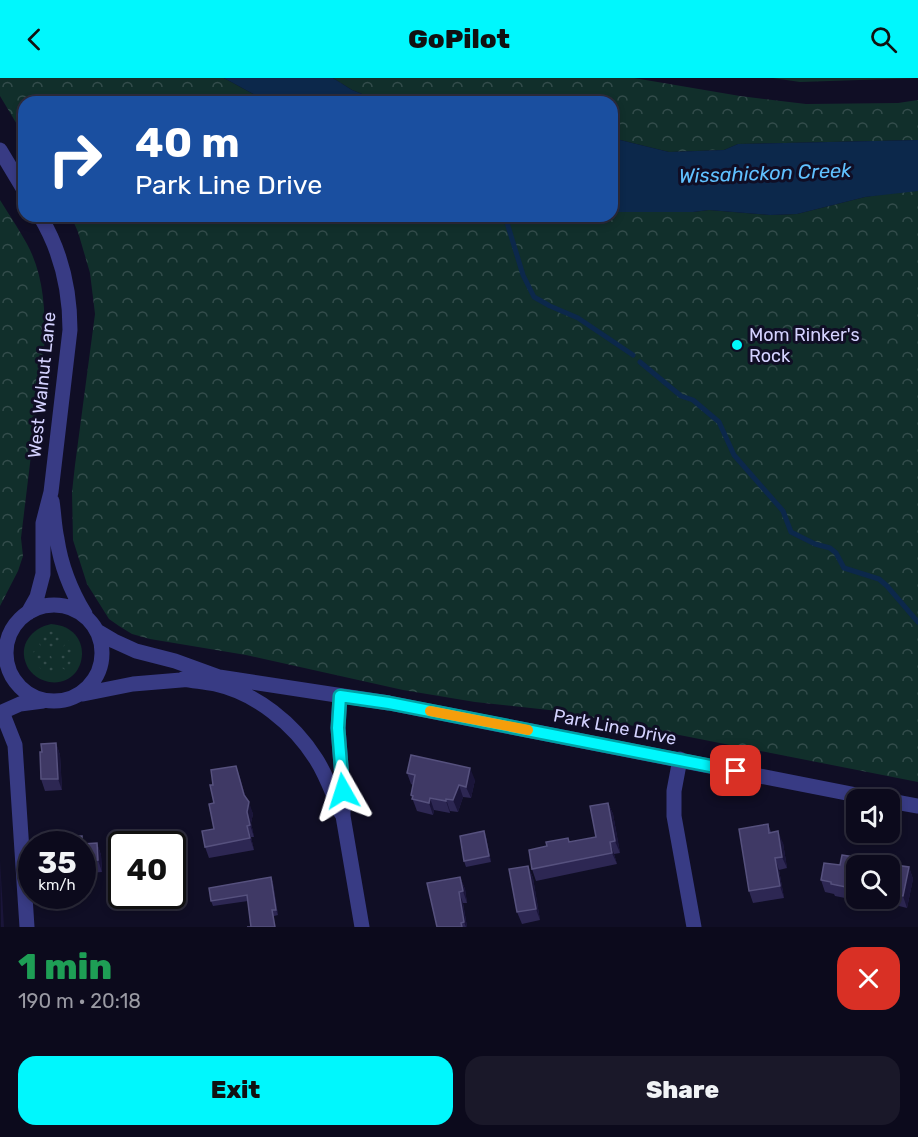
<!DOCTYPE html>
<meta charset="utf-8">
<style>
:root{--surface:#0c0a1c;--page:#1a1829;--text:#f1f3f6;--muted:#9a9aa3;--line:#2c2b3b;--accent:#00f7fd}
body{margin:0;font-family:Rubik,sans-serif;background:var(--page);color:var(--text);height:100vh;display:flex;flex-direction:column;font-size:22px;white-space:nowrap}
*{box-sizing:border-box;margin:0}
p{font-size:20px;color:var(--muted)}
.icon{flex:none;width:33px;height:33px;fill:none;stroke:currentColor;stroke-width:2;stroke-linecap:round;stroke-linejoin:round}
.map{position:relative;height:849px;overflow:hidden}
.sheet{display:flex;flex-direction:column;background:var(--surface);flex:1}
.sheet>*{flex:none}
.hud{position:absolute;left:18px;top:18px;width:600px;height:126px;border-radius:18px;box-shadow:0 3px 9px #0003,0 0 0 2px var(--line);background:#1a4fa0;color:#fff;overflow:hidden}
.tools{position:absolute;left:846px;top:711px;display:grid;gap:12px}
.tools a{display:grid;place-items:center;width:54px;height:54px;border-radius:12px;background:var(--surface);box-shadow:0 3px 9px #0003,0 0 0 2px var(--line);font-size:30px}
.speed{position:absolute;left:18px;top:753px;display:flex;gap:12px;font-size:30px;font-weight:700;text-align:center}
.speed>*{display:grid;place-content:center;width:78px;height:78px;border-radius:50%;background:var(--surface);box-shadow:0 3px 9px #0003,0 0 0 2px var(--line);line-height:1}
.speed small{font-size:15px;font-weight:400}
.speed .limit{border:3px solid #111;border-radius:9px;background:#fff;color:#111}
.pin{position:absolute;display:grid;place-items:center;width:51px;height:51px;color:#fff;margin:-26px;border-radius:12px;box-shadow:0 3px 9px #0006}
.me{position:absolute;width:66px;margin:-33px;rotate:354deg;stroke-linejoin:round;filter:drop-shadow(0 0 4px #0008)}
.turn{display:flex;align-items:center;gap:21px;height:126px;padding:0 18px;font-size:27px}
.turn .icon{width:78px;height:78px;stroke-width:2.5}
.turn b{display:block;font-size:42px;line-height:51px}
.round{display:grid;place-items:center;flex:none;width:63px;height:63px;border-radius:18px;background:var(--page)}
.overview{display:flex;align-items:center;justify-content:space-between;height:102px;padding:0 18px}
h1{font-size:36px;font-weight:800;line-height:45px;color:#1e9e55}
.primary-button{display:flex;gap:12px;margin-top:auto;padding:12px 18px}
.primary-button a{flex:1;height:69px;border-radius:18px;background:var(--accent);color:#111;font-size:24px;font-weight:800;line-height:69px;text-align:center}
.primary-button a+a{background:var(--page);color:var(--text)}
header{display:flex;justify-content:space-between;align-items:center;height:78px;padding:0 18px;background:var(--accent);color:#111;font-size:27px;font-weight:800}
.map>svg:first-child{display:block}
.grass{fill:#112f2b}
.forest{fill:url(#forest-crowns)}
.park{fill:url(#park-dots)}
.water{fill:#0c284b}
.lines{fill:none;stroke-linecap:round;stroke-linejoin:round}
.stream{stroke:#0c284b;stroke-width:5}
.minor{stroke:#383b84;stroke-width:15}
.wall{fill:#2d2753;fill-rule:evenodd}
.shaded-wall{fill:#1a1539}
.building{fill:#3f3965;stroke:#56517e;stroke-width:1.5}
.route-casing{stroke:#00a1a4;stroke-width:15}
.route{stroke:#00f7fd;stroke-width:10}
.slow{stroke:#f59e0b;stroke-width:10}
.poi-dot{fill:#00f7fd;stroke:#100e25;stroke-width:2}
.labels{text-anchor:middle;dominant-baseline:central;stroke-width:6;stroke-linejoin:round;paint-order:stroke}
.poi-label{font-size:18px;fill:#d4d2ff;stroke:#100e25;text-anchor:start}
.street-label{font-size:18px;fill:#d4d2ff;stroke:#100e25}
.water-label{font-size:20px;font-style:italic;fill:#60c1ff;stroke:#100e25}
</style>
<header><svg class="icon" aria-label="back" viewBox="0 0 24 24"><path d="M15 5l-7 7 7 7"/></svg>GoPilot<svg class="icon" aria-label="search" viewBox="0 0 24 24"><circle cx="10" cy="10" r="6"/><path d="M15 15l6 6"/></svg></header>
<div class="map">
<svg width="918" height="849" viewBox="0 0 918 849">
<defs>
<pattern id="forest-crowns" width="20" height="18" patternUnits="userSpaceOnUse" patternTransform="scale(1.5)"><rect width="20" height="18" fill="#112f2b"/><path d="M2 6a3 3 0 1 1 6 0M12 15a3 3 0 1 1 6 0" fill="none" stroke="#334c4b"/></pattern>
<pattern id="park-dots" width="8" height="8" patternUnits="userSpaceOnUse" patternTransform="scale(1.5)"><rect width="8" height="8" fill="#112f2b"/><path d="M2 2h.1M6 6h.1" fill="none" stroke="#334c4b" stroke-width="1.8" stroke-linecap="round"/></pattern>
</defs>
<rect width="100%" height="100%" fill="#100e25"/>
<!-- grass -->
<path class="grass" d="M51 546C97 549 88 610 49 604 39 602 31 596 27 588 17 567 32 550 51 546Z"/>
<!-- forest -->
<path class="forest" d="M0 0H224L268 24H24V58L0 18Z
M333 0H634L740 18 806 26 898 25 918 22V62L738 66 724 72 669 74 612 60V24H382L352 12Z
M773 0H918L800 4Z
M903 113H918V704L558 633 475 624 403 612 246 577 150 561 132 556 119 548 109 541 87 506 73 462 72 414 75 387 95 236 90 195 78 154 71 138H612V134H693L709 132 770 137 797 136 865 119Z
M0 122C9 137 19 151 27 166 43 195 45 229 45 261L21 460 23 478 18 493 0 528Z"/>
<!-- park -->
<path class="park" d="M49 553 58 554 63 558 61 563 51 572 41 569 37 562Z
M68 562C77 570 74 585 65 592L61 589 57 577Z
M34 573 51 578 56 592 55 596C42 596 36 587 32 576Z"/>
<!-- water -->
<path class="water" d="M224 0H333L352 12 382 24H268Z
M612 60 669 74 724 72 738 66 918 62V113L865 119 797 136 770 137 709 132 693 134H612Z"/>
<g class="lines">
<!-- stream -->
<path class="stream" d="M505 138 523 197 534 219 550 228 578 240 633 277
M640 284 681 318 693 322 719 344 734 377 783 433 791 454 815 466 830 470 836 475 844 490 879 501 887 508 918 544"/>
<!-- minor -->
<path class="minor" d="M0 72 24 112
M52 423C54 435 54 448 57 461 61 488 71 513 85 536
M6 575a48 48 0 1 1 96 0a48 48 0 1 1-96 0Z
M28 535 37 519 43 496V445L51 414 70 252C70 211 61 173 40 138
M97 553 114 563 136 573 175 583 219 599 389 625 882 722
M183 601C194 603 205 604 215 606 256 615 294 646 316 681 327 698 333 717 341 735
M83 616 133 606 193 601
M340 618 338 650 343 713V738L362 849
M2 634 15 667 27 849
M0 635 20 626 43 623
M680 681 674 713V738L694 849
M890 723 918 728"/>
</g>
<!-- wall -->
<path class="wall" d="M56 665 60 677 62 712 45 713 41 701 42 674Z
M236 688 246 720 253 736 251 745 254 759H251L254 772 209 780 205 769 214 751 213 707Z
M407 695 475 702 471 720 463 719 458 734 450 733V735L434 732 433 737 417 733 411 717 413 707 411 706Z
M608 725 613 736 620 775 614 776 617 786 536 803 532 791 547 768 596 759Z
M768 746 771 754 783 765 787 790 779 792 784 820 753 825 749 813Z
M486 759 491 784 466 789 464 783Z
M97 765 101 777 102 794 88 795V801H82V766Z
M842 777 855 779 857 777 895 784 896 787 909 789 913 801 907 830 895 827V830L835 818 834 816 825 814 821 802 824 785 840 787ZM856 788H890V820H856Z
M528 788 533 800 540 842 522 846 517 834Z
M271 799 273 805 278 837 274 838 251 849 248 823 213 828 211 823Z
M460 799 465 811 467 825H463L467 849H437Z"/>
<!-- shaded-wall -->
<path class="shaded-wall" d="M56 665 60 677 62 712 58 701Z
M236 688 240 699 248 728 244 717Z
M470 690 475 702 471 720 466 709Z
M459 707 463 719 458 734 453 722Z
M430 720 434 732 433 737 429 725Z
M446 721 450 733V735L446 723Z
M249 724 253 736 251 745 254 759 250 747 247 734Z
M608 725 613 736 620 775 615 763Z
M247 748 251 759 254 772 250 760Z
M484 753 486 759 491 784 489 778Z
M778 753 783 765 787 790 782 779Z
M610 764 614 776 617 786 612 775Z
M97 765 101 777 102 794 98 782Z
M775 780 779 792 784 820 780 808Z
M0 782 4 849H1Z
M83 783 88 795V801L84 789Z
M528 788 533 800 540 842 536 831Z
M909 789 913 801 907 830 903 818Z
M271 799 273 805 278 837 276 832Z
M460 799 465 811 467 825 463 813Z
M459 814 463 825 467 849H466L464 844Z
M891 816 895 827V830L891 818Z"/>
<!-- building -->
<path class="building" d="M56 665 58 701H41L40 674H42L41 666Z
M411 677 470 690 466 709 459 707 453 722 446 721V723L430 720 429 725 412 721 413 718 411 717 415 697 407 695Z
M236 688 244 717 249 724 247 734 250 747 247 748 250 760 205 769 202 753 214 751 209 726 214 725 210 707H213L211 692Z
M608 725 615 763 610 764 612 775 532 791 529 772 547 768 546 764 568 760 569 764 596 759 590 728Z
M768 746 769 755 778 753 782 779 775 780 780 808 749 813 739 751Z
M484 753 489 778 464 783 460 758Z
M82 758V766L97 765 98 782 83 783 84 789H82V766H40L39 760Z
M164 760 165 766H142V764Z
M842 777 855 779 857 777 895 784V787L909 789 903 818 891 816V818H890V788H856V811L831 806V804L821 802 824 785 840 787Z
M528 788 536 831 517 834 509 791Z
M271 799 276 832H272L275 849H247H251L247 817 211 823 209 810Z
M460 799 463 813 459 814 464 844 461 845 462 849H437L427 805Z"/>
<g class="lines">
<defs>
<path id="route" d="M343 713 338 650 340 618 389 625 736 693"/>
</defs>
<!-- route casing -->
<use href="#route" class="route-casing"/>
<!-- route -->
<use href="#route" class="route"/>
<!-- slow -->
<path class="slow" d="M430 633 528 652"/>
</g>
<!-- markers -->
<circle class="poi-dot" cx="737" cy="267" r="6"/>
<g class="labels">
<!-- poi labels -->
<g class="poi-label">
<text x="749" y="257">Mom Rinker's<tspan x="749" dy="21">Rock</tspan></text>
</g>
<!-- street labels -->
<g class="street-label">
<text transform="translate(42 307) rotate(-84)">West Walnut Lane</text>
<text transform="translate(615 649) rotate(11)">Park Line Drive</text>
</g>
<!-- water labels -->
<g class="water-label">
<text transform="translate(765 95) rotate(-2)">Wissahickon Creek</text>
</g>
</g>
</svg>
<div class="tools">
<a><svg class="icon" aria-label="sound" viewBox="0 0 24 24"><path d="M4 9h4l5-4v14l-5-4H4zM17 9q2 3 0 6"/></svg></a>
<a><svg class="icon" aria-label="search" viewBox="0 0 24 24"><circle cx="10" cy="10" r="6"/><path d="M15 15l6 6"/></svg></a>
</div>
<div class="speed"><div>35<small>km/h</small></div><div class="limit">40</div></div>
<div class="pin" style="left:736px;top:693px;background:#d93025"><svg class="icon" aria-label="arrive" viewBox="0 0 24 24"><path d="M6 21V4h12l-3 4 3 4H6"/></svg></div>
<svg class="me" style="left:343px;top:713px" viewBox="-20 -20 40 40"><path d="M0-17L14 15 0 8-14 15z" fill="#00f7fd" stroke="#fff" stroke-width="4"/></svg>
<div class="hud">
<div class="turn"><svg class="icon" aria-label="right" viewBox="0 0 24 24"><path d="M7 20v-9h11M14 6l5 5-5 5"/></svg><div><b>40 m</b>Park Line Drive</div></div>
</div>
</div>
<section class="sheet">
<div class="overview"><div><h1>1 min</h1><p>190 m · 20:18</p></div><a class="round" style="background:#d93025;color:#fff"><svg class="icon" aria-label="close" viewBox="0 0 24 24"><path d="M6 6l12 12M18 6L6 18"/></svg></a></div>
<div class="primary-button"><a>Exit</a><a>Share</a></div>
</section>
